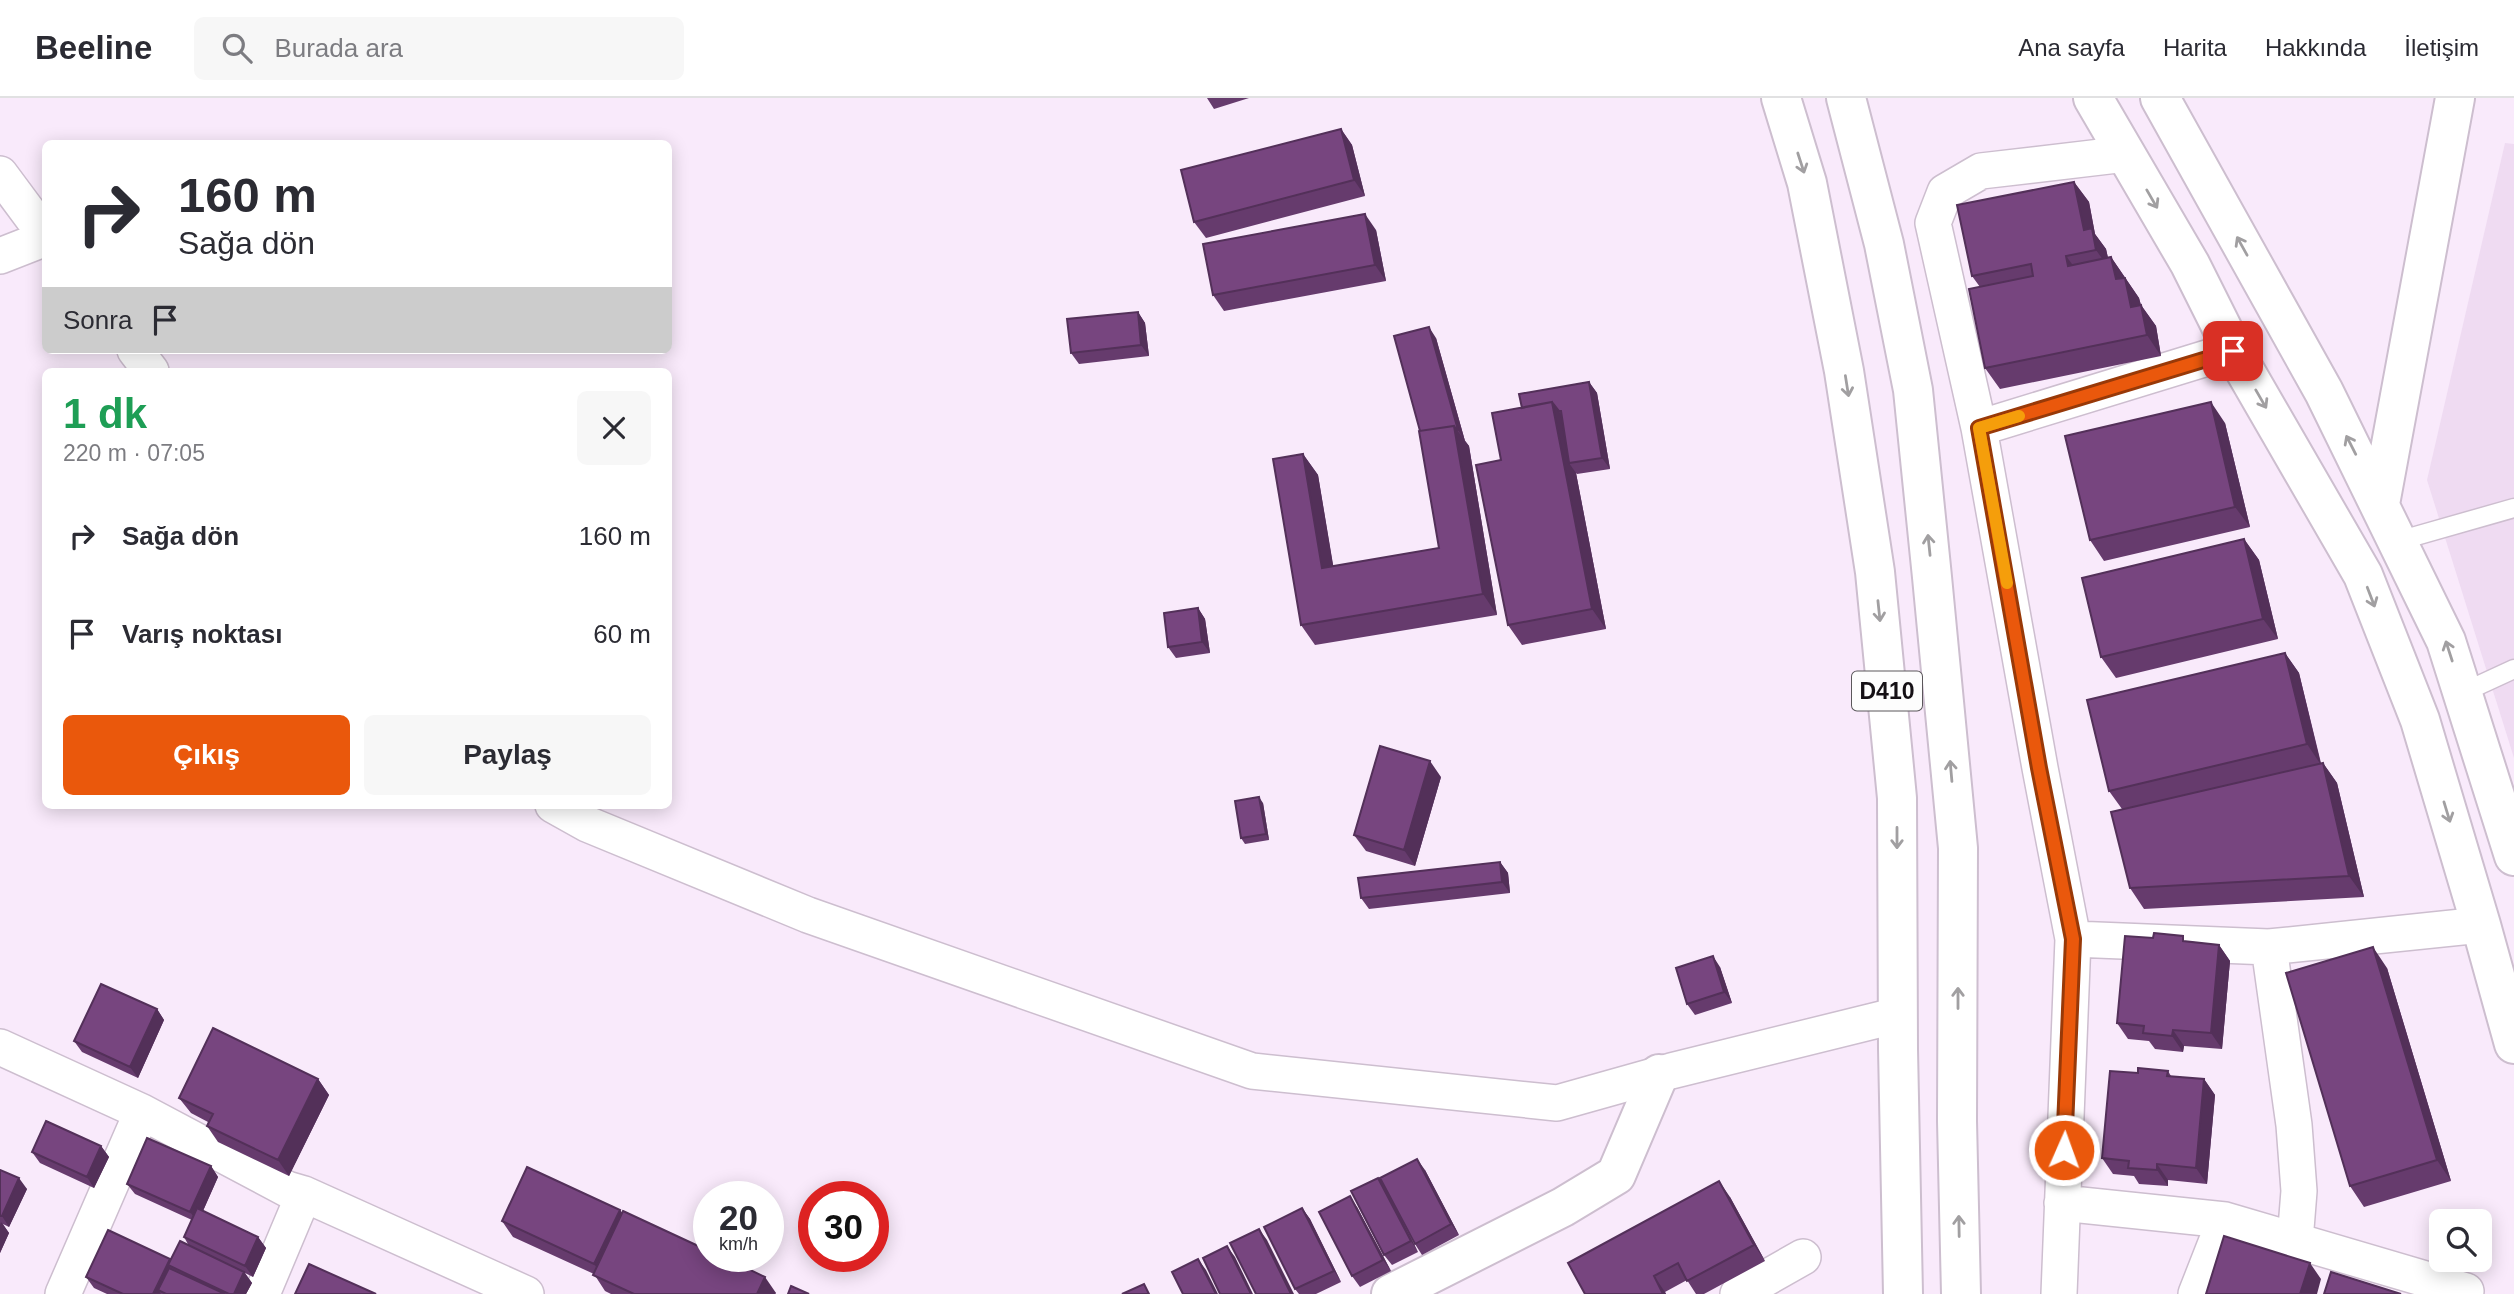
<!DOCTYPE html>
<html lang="tr">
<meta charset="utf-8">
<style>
:root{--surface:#fff;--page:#f7f7f7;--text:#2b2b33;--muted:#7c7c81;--line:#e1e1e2;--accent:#ea580c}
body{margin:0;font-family:Helvetica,sans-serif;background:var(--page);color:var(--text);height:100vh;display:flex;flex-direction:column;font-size:26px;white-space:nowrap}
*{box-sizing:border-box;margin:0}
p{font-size:23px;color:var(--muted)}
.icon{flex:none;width:38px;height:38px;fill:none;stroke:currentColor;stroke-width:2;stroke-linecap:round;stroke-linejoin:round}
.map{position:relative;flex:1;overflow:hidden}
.drawer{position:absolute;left:42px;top:270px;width:630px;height:441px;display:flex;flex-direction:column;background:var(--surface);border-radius:10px;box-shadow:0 4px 18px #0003}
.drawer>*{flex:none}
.banner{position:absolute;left:42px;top:42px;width:630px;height:214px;border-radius:10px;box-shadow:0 4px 18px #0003;background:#fff;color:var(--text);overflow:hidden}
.tools{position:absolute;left:2429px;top:1111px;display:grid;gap:14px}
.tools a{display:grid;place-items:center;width:63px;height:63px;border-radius:10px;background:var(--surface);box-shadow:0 4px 18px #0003;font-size:35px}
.speed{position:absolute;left:693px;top:1083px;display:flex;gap:14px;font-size:35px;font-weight:700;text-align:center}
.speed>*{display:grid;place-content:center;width:91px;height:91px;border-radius:50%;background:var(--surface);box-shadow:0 4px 18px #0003;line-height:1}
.speed small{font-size:18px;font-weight:400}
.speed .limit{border:10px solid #d22;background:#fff;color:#111}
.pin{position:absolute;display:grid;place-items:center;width:60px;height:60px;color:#fff;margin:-30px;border-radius:14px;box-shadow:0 4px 10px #0006}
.me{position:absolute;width:77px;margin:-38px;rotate:2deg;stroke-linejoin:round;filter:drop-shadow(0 0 5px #0008)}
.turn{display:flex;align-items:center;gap:24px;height:147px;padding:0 21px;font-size:32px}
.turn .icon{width:91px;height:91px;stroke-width:2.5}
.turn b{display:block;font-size:49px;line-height:60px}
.then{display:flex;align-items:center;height:66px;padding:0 21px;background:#0003;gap:14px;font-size:26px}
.round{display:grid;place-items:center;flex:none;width:74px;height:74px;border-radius:10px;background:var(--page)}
.overview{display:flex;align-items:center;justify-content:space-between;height:119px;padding:0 21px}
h1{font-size:42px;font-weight:700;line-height:52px;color:#1e9e55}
.primary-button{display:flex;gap:14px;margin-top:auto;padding:14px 21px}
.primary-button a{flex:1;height:80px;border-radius:10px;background:var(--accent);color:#fff;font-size:28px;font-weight:700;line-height:80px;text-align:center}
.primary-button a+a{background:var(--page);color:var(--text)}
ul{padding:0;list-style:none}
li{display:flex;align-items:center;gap:21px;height:98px;padding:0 21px}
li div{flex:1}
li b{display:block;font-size:26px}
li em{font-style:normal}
header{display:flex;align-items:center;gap:42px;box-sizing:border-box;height:98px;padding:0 35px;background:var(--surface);border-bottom:2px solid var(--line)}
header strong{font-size:33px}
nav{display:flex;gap:38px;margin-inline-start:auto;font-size:24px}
.search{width:490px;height:63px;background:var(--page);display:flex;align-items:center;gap:18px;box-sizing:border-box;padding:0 24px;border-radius:10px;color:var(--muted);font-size:26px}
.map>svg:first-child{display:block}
.built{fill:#efdbf2}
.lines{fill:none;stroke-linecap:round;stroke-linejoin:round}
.lane-casing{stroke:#cdbecf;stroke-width:21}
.street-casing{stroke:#cdbecf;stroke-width:38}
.secondary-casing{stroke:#cdbecf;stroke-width:42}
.highway-casing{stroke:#cdbecf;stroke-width:42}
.lane{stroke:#fff;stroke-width:18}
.street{stroke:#fff;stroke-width:35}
.secondary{stroke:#fff;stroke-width:38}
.highway{stroke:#fff;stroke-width:38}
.wall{fill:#663b6d}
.shaded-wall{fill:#533059}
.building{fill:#77457f;stroke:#533059;stroke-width:2}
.oneway{stroke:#a19fa1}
.route-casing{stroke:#983908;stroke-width:18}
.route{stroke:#ea580c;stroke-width:12}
.slow{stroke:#f59e0b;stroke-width:12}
.labels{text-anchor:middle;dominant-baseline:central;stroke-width:7;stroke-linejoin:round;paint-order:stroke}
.shield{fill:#fdfdfd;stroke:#5b575b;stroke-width:2}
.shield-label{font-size:23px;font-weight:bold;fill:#151015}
</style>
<header>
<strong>Beeline</strong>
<div class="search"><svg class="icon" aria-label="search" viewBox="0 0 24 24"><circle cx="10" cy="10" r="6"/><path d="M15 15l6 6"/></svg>Burada ara</div>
<nav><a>Ana sayfa</a><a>Harita</a><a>Hakkında</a><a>İletişim</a></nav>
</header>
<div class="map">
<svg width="2514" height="1196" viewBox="0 0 2514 1196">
<rect width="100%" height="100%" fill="#f9eafb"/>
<!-- built -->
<path class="built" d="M2505 45 2514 46V660L2427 382Z"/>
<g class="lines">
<defs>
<path id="lane" d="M2398 443 2514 410
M2462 595 2514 571"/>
<path id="street" d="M0 76 46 138
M0 158 46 140
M135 252 151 273
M1979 330 2233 252
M553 707 587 726 808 817 1252 973 1557 1005 1671 973 1898 917
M2073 841 2269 849 2481 827
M2269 849 2294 1027 2299 1093 2295 1143
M0 949 142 1014 287 1091 304 1096
M2062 1105 2225 1122 2466 1193 2465 1196
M63 1196 142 1014
M262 1196 304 1096 526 1196
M1738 1196 1803 1159
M2059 1196 2073 841 2040 670 1979 330 1933 125 1945 94 1981 73 2126 56
M2196 1196 2225 1122"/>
<path id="secondary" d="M2093 0 2190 166 2233 252 2363 477 2420 622 2481 827 2514 946
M2160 0 2324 294 2446 543 2514 758
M2380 406 2455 0
M1391 1196 1563 1109 1616 1077 1659 976"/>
<path id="highway" d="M1781 0 1807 85 1844 273 1875 474 1897 700 1898 951 1903 1196
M1846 0 1884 146 1913 292 1932 479 1958 750 1957 1023 1961 1196"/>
</defs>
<!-- lane casing -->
<use href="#lane" class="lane-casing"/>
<!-- street casing -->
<use href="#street" class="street-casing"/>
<!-- secondary casing -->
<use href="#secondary" class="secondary-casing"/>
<!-- highway casing -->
<use href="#highway" class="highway-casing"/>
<!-- lane -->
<use href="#lane" class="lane"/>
<!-- street -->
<use href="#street" class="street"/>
<!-- secondary -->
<use href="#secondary" class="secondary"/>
<!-- highway -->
<use href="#highway" class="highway"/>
</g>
<!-- wall -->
<path class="wall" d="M1207 0H1249L1214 11Z
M1341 31 1352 47 1365 98 1206 140 1194 124Z
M2074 84 2089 104 2095 136 2106 151 2108 160 2111 159 2139 200 2141 207 2156 228 2161 258 2000 291 1985 270 1980 189 1972 178Z
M1376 132 1386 183 1224 213 1213 197Z
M1138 214 1145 225 1149 258 1079 266 1071 255Z
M1436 240 1465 343 1469 348 1497 517 1315 547 1301 527 1303 356 1318 377 1333 468 1439 450 1420 333Z
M1589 284 1597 295 1610 371 1577 376 1576 375 1606 531 1522 547 1508 527 1501 362 1522 310Z
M2225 325 2250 429 2104 463 2090 442Z
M2244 441 2259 462 2278 541 2116 580 2101 559Z
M1198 510 1205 521 1210 555 1176 560 1168 549Z
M2285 555 2299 575 2321 665H2323L2337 685 2364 799 2144 811 2130 790 2122 711 2109 693Z
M1441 679 1415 768 1366 753 1354 737Z
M1263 705 1269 742 1245 746 1241 740Z
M1500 764 1508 775 1510 795 1369 811 1361 800Z
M2187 843 2219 847 2230 863 2222 951 2184 948 2183 954 2155 951 2149 943 2128 941 2117 925Z
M1720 869 1732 905 1695 917 1687 906Z
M2387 870 2451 1083 2364 1109 2350 1088Z
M157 911 164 922 138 980 82 954 74 943Z
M2168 973 2171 978 2204 981 2215 997 2207 1086 2168 1082V1088L2139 1086 2134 1078 2113 1076 2102 1060 2138 975Z
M318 981 329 997 289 1078 218 1044 207 1028 208 1024 191 1015 179 1000Z
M101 1048 109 1059 94 1090 40 1065 32 1054Z
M211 1068 218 1079 203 1113 258 1139 266 1150 253 1179 245 1175 252 1185 246 1196H107L94 1190 86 1179 170 1161 171 1162 189 1148 184 1139 192 1122 135 1096 127 1086Z
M0 1072 27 1091 9 1129 3 1126 9 1135 0 1155Z
M1425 1072 1459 1137 1422 1157 1415 1146Z
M1378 1080 1386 1091 1418 1154 1392 1167 1384 1157Z
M1730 1099 1765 1163 1704 1196H1696L1687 1182 1665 1194 1666 1196H1585Z
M1357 1109 1391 1173 1360 1189 1352 1178Z
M1302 1110 1310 1121 1341 1184 1316 1196H1299L1295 1191Z
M620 1112 622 1115 776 1195 775 1196H611L605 1193 594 1176 513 1139 502 1123Z"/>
<!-- shaded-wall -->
<path class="shaded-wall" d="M1341 31 1352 47 1365 98 1354 82Z
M2074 84 2089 104 2095 136 2106 151 2111 173 2096 152 2084 132Z
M1365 116 1376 132 1386 183 1375 167Z
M2066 158 2081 178 2068 168Z
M2111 159 2139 200 2143 215 2141 207 2156 228 2161 258 2147 237 2116 181Z
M1138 214 1145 225 1149 258 1141 247Z
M1429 229 1436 240 1465 343 1458 332Z
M1589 284 1597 295 1610 371 1602 360Z
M1552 304 1567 324 1569 365 1576 375 1606 531 1592 511Z
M2211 304 2225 325 2250 429 2235 409Z
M1454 328 1469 348 1497 517 1483 496Z
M1303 356 1318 377 1337 490 1322 470Z
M2244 441 2259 462 2278 541 2263 521Z
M1198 510 1205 521 1210 555 1202 544Z
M2285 555 2299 575 2321 667 2307 646Z
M1430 663 1441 679 1415 768 1404 752Z
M2323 665 2337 685 2364 799 2349 778Z
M1259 699 1263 705 1269 742 1266 736Z
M1500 764 1508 775 1510 795 1502 784Z
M2219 847 2230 863 2222 951 2211 935Z
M2373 849 2387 870 2451 1083 2437 1062Z
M1713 858 1720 869 1732 905 1724 894Z
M157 911 164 922 138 980 130 969Z
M2173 932 2184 948 2183 954 2172 938Z
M318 981 329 997 289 1078 278 1062Z
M2204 981 2215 997 2207 1086 2196 1070Z
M101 1048 109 1059 94 1090 87 1079Z
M1417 1061 1425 1072 1459 1137 1451 1126Z
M2157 1066 2168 1082V1088L2157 1072Z
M211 1068 218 1079 198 1124 190 1114Z
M19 1080 27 1091 9 1129 2 1118Z
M1378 1080 1386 1091 1418 1154 1411 1143Z
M1719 1083 1730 1099 1765 1163 1754 1147Z
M1350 1098 1357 1109 1391 1173 1383 1162Z
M1302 1110 1310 1121 1341 1184 1334 1173Z
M620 1112 631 1128 606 1182 594 1166Z
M1 1124 9 1135 0 1155V1127Z
M1259 1131 1267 1142 1294 1196H1291Z
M258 1139 266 1150 253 1179 245 1168Z
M1227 1148 1235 1159 1253 1196H1251Z
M170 1161 177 1172 168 1167 175 1177 158 1192 161 1196H153Z
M1198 1161 1206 1172 1218 1196H1216Z
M2310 1165 2321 1181 2317 1196H2300Z
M244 1174 252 1185 246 1196H234Z
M1654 1178 1665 1194 1666 1196H1663Z
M765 1179 776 1195 775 1196H757Z"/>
<!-- building -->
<path class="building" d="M1341 31 1354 82 1194 124 1181 72Z
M2074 84 2084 132 2092 130 2096 152 2066 158 2068 168 2111 159 2116 181 2125 180 2131 209 2141 207 2147 237 1985 270 1969 191 2033 178 2031 166 1972 178 1957 107Z
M1365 116 1375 167 1213 197 1203 146Z
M1138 214 1141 247 1071 255 1067 221Z
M1429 229 1458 332H1457L1454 328 1420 333 1394 238Z
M1589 284 1602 360 1569 365 1561 313H1559L1552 304 1522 310 1519 296Z
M1552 304 1592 511 1508 527 1476 367 1501 362 1492 315Z
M2211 304 2235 409 2090 442 2065 338Z
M1454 328 1483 496 1301 527 1273 361 1303 356 1322 470 1439 450 1419 333Z
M2244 441 2263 521 2101 559 2082 480Z
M1198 510 1202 544 1168 549 1164 515Z
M2285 555 2307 646 2109 693 2087 602Z
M1380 648 1430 663 1404 752 1354 737Z
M2323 665 2349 778 2130 790 2111 714Z
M1259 699 1266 736 1241 740 1235 703Z
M1500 764 1502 784 1361 800 1358 780Z
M2154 835 2183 838V843L2219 847 2211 935 2173 932 2172 938 2143 935 2144 928 2117 925 2125 838 2153 840Z
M2373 849 2437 1062 2350 1088 2286 875Z
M1713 858 1724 894 1687 906 1676 870Z
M101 886 157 911 130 969 74 943Z
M213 930 318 981 278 1062 207 1028 213 1016 179 1000Z
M2138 970 2168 973 2167 978 2204 981 2196 1070 2157 1066V1072L2128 1070 2129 1063 2102 1060 2110 973 2138 975Z
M46 1023 101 1048 87 1079 32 1054Z
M147 1040 211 1068 190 1114 127 1086Z
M1417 1061 1451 1126 1415 1146 1380 1080Z
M527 1069 620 1112 594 1166 502 1123Z
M0 1072 19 1080 2 1118H0Z
M1378 1080 1411 1143 1384 1157 1351 1093Z
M1719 1083 1754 1147 1687 1183 1678 1165 1654 1178 1663 1196H1585L1568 1165Z
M1350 1098 1383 1162 1352 1178 1319 1114Z
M197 1110 258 1139 245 1168 184 1139Z
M1302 1110 1334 1173 1295 1191 1264 1129Z
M623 1113 709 1153V1158H721L765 1179 757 1196H634L593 1177Z
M1259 1131 1291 1196H1256L1230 1145Z
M108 1132 170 1161 153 1196H123L86 1179Z
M2224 1138 2310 1165 2300 1196H2206Z
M180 1143 244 1174 234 1196H229L168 1167Z
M1227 1148 1251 1196H1220L1203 1160Z
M1198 1161 1216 1196H1183L1172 1174Z
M309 1166 376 1196H295Z
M169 1170 225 1196H166L158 1192Z
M2331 1174 2401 1196H2324Z
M1144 1186 1149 1196H1122Z
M791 1188 809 1196H788Z"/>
<!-- one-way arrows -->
<defs><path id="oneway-shaft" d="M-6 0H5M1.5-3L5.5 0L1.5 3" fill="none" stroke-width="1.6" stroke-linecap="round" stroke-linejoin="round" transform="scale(1.75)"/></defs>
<g class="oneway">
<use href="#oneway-shaft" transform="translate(1801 65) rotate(72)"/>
<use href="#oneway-shaft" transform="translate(2152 101) rotate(60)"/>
<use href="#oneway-shaft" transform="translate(2242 148) rotate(-119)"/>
<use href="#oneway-shaft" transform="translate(1847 288) rotate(81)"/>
<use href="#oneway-shaft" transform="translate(2261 301) rotate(60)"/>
<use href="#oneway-shaft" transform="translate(2351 347) rotate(-117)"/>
<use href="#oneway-shaft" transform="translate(1929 447) rotate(-96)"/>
<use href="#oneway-shaft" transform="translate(2371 499) rotate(69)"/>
<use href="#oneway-shaft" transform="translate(1879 513) rotate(84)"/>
<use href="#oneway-shaft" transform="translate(2449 553) rotate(-108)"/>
<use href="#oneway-shaft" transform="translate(1951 673) rotate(-95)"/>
<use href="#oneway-shaft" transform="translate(2447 714) rotate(73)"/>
<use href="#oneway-shaft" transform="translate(1897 740) rotate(90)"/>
<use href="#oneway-shaft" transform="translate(1958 900) rotate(-90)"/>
<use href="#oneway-shaft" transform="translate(1959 1128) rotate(-91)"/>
</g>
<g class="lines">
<defs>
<path id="route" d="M2064 1052 2073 841 2039 670 1979 330 2233 253"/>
</defs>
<!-- route casing -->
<use href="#route" class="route-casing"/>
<!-- route -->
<use href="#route" class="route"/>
<!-- slow -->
<path class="slow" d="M2007 485 1979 330 2019 318"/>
</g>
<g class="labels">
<!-- shield labels -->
<rect class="shield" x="1852" y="573.5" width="70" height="39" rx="5"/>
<g class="shield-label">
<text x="1887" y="593">D410</text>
</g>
</g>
</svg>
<div class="tools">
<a><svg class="icon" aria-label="search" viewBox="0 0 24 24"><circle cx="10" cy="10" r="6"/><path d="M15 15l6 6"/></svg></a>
</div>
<div class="speed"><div>20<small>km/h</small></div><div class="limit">30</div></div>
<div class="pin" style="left:2233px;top:253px;background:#d93025"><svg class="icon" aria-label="arrive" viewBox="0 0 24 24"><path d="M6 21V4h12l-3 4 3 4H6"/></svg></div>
<svg class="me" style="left:2064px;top:1052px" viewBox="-20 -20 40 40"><circle r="17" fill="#ea580c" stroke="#fff" stroke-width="3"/><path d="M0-11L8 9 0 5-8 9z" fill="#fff"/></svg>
<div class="banner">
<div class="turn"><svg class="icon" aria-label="right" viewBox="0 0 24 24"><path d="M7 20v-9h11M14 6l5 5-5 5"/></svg><div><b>160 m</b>Sağa dön</div></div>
<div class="then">Sonra<svg class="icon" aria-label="arrive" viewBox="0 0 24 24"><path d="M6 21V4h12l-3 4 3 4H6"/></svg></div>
</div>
<section class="drawer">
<div class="overview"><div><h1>1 dk</h1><p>220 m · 07:05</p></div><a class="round"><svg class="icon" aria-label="close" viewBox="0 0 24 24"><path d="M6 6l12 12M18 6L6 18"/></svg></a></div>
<ul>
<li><svg class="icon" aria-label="right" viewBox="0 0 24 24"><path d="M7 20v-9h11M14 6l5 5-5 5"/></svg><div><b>Sağa dön</b></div><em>160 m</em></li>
<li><svg class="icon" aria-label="arrive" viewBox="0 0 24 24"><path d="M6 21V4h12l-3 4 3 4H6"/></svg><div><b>Varış noktası</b></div><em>60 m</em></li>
</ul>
<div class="primary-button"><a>Çıkış</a><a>Paylaş</a></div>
</section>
</div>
